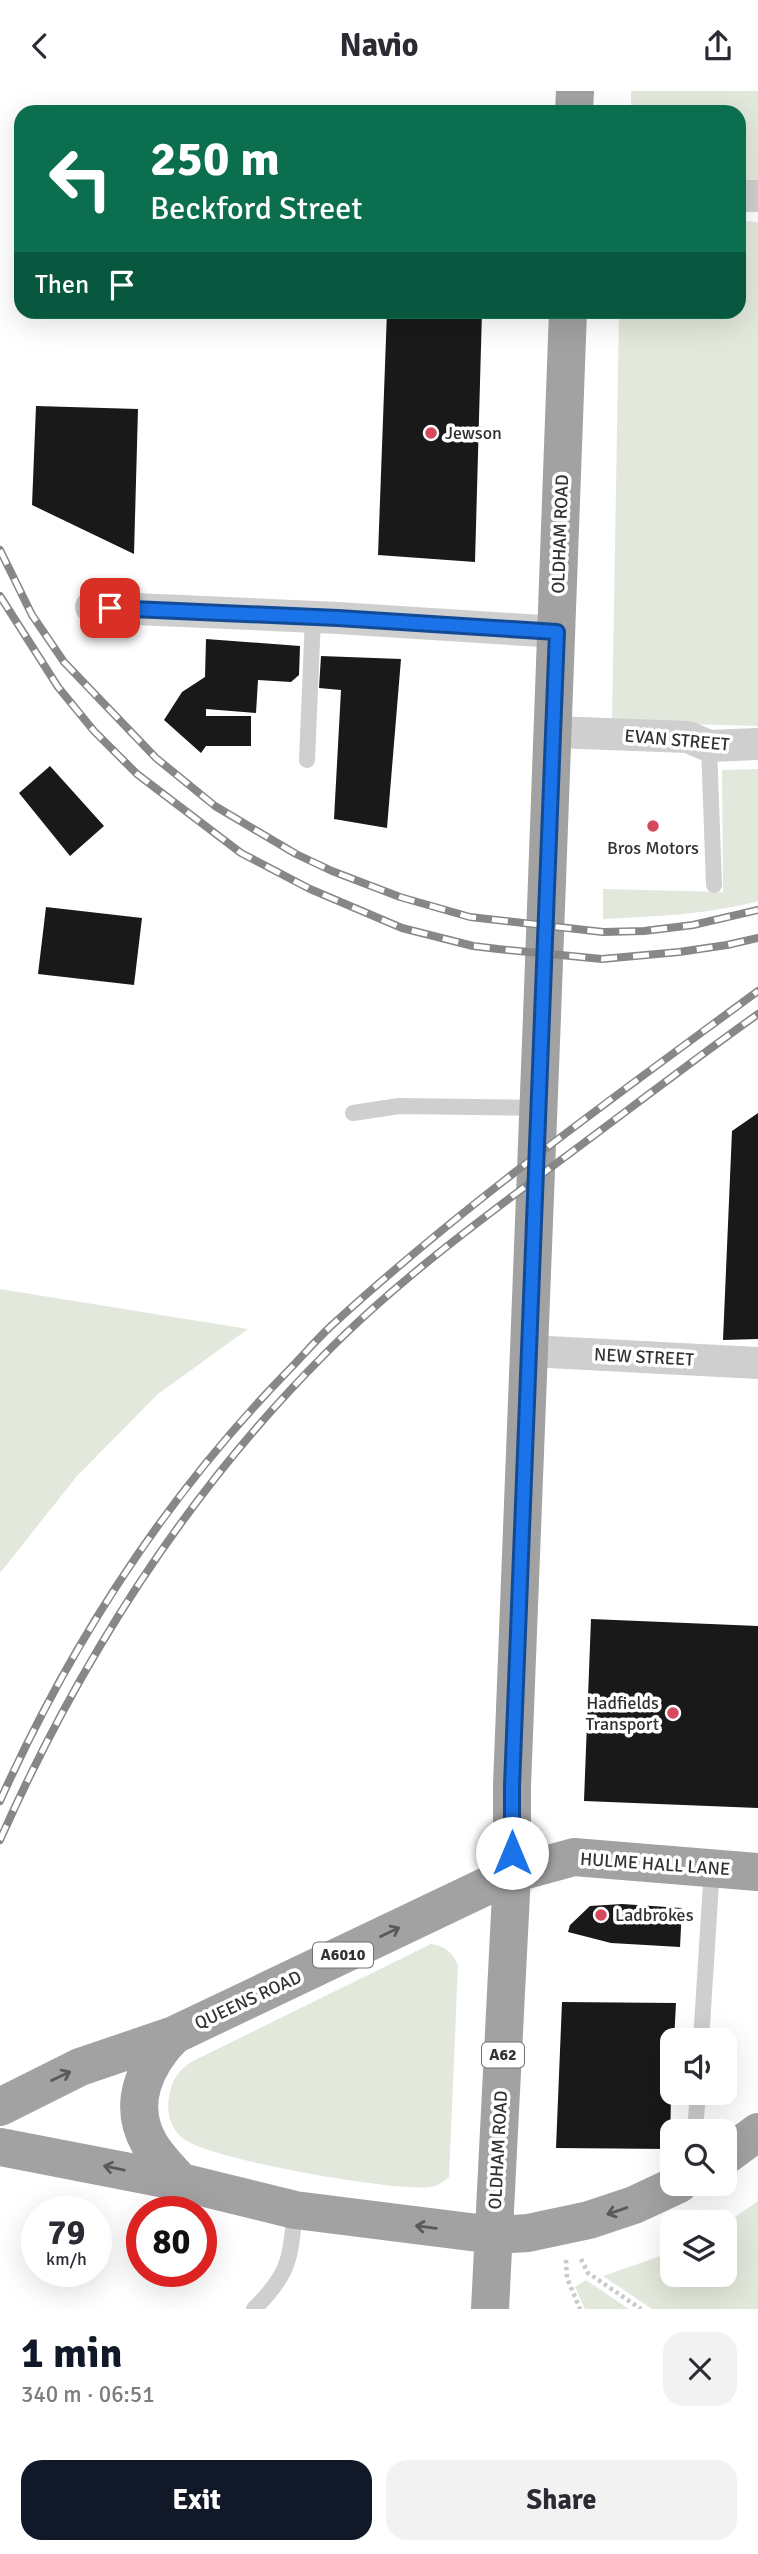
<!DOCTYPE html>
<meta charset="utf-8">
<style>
:root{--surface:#fff;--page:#f2f2f3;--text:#2b2b33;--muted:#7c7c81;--accent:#111827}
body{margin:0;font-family:Signika,sans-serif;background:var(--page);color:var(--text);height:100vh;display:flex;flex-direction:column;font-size:26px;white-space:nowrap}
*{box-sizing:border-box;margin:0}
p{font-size:23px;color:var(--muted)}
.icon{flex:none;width:38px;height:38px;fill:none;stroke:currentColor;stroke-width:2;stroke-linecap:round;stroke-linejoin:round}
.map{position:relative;height:2218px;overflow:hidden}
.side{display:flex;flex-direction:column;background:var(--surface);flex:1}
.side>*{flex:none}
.hud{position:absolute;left:14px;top:14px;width:732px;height:214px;border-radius:21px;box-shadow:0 7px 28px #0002;background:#0b6e4f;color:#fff;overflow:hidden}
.tools{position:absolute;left:660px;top:1937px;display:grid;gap:14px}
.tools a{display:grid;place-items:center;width:77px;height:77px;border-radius:14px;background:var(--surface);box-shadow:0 7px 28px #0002;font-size:35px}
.speed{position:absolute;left:21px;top:2105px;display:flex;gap:14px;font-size:35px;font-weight:700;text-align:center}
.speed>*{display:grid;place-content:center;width:91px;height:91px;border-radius:50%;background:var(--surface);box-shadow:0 7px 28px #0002;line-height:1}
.speed small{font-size:18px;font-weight:400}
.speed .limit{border:10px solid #d22;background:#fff;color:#111}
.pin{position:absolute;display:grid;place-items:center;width:60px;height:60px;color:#fff;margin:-30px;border-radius:14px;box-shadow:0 4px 10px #0006}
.me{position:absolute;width:77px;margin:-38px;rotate:0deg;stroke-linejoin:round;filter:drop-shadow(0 0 5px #0008)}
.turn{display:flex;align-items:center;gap:24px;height:147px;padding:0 21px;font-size:32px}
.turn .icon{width:91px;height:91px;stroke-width:2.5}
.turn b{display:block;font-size:49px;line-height:60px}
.then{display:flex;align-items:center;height:66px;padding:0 21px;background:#0003;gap:14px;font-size:26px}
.round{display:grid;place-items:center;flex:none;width:74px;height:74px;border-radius:21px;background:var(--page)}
.headline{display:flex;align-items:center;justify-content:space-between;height:119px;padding:0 21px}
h1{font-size:42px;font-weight:700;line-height:52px;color:var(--accent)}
.action{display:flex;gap:14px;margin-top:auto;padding:14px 21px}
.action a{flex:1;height:80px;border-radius:21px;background:var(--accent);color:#fff;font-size:28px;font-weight:700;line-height:80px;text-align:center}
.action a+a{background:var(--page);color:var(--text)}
header{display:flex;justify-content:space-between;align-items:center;height:91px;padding:0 21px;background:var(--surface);font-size:32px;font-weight:700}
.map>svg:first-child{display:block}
.green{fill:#e3e8dc}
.building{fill:#191919}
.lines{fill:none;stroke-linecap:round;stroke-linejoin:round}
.path{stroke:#c9c9c9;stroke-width:4.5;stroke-dasharray:3.5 3.5;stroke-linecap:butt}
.service{stroke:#cfcfcf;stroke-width:16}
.minor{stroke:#cfcfcf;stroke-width:32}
.trunk{stroke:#a2a2a2;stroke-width:38}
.rail-casing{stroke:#878787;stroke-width:8}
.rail{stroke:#fff;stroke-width:5;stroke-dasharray:16;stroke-linecap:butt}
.oneway{stroke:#595959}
.route-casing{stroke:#114b97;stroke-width:18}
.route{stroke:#1a73e8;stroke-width:12}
.poi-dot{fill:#d4495c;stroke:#fff;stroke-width:2.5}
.labels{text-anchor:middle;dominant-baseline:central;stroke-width:7;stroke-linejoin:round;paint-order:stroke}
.shield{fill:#fff;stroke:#707070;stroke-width:2}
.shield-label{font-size:16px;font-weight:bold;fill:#323232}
.poi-label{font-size:18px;fill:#323232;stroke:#fff;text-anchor:start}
.street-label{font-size:18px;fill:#323232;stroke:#fff}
</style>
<header><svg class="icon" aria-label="back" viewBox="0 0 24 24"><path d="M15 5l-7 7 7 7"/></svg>Navio<svg class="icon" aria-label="share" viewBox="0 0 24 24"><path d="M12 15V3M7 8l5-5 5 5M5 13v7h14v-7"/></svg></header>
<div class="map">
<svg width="758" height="2218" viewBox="0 0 758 2218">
<rect width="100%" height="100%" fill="#fff"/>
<!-- green -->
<path class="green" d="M631 0H758V92H739L738 21H631Z
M739 130 758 131V635L612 631 619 221 738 220Z
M758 678V810C707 824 656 825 603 828V798L723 801 722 679Z
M0 1198 248 1238 158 1303 77 1385 0 1482Z
M431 1853C445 1855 453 1862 458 1874L449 2086C443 2091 438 2095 430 2096 394 2101 212 2069 184 2048 171 2039 166 2021 169 2005 172 1989 178 1980 191 1971Z
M758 2110V2218H652L603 2185 672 2161V2184H724L725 2133Z
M586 2189 629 2218H585L575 2196Z"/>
<!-- building -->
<path class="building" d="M387 220H482L475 471 378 464Z
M36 315 138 318 134 463 32 414Z
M206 548 300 555 299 584 291 591 258 589 256 622 206 618V625H251V655H206L201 662 164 629 182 601 205 586Z
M321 565 401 568 387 737 334 728 341 599 319 597Z
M50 675 104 735 70 765 19 702Z
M46 816 142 827 134 894 38 883Z
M758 1022V1248L723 1249 732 1040Z
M591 1528 758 1535V1717L584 1710Z
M622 1813 682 1817 680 1856 611 1852 568 1841 570 1834 590 1815Z
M562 1911 676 1912 674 1950H672L670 2058 556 2057Z"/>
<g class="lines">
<!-- path -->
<path class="path" d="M581 2168 588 2182 641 2218
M566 2169 567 2187 580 2218"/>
<!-- service -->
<path class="service" d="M709 655 714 794
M307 669 313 527
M353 1022 399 1015 538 1017
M701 1950 712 1776
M695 2040 698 2002
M254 2218C290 2182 290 2169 295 2119"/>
<!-- minor -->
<path class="minor" d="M738 105H758
M91 516 338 527 557 541
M554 641 688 646 709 655 758 653
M529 1260 758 1272"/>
<!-- trunk -->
<path class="trunk" d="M574 21 575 0
M174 1944C145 1973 127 2013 149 2052 157 2066 170 2079 181 2091
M0 2016 80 1976 174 1944 512 1783 574 1766 758 1781
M0 2056 181 2091 295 2119 494 2144 528 2142 589 2129 634 2114 679 2093
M724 2066 758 2041
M490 2218 512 1783V1695C531 1203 551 712 568 220"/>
<defs>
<path id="rail" d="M0 459 32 524 64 571 156 667 215 715 296 763 332 780 400 806 470 826 603 841 644 840 693 834 758 819
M0 505 58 596 94 640 137 683 241 762 310 798 402 837 473 855 498 858 602 868 679 861 727 854 758 847
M0 1710C70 1554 165 1407 284 1284 300 1268 315 1250 331 1235 464 1113 613 1007 758 900
M0 1749C80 1569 186 1402 326 1262 392 1195 467 1139 542 1083 614 1030 685 975 758 923"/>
</defs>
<!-- rail casing -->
<use href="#rail" class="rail-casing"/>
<!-- rail -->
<use href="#rail" class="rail"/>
</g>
<!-- one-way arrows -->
<defs><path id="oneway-shaft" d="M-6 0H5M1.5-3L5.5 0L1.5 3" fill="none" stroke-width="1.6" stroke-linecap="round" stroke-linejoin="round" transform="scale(1.75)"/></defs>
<g class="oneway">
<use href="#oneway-shaft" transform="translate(390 1841) rotate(-26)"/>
<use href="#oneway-shaft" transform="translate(61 1985) rotate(-25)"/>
<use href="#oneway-shaft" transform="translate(114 2077) rotate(-168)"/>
<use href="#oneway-shaft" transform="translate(617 2120) rotate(161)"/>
<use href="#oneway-shaft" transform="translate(426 2136) rotate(-173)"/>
</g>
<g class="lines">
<defs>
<path id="route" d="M110 517 338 527 557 541 512 1695V1762"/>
</defs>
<!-- route casing -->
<use href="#route" class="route-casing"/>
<!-- route -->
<use href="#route" class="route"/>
</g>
<!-- markers -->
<g class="poi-dot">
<circle cx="431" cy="342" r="7"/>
<circle cx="653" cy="735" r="7"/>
<circle cx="673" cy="1622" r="7"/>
<circle cx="601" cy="1824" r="7"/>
</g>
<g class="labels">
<!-- shield labels -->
<g class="shield">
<rect x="313" y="1851.5" width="60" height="25" rx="5"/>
<rect x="482" y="1951.5" width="42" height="25" rx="5"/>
</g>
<g class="shield-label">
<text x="343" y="1864">A6010</text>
<text x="503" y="1964">A62</text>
</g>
<!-- poi labels -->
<g class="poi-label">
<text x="445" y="342">Jewson</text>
<text x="653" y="757" text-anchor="middle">Bros Motors</text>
<text x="659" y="1612" text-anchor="end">Hadfields<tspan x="659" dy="21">Transport</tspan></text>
<text x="615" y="1824">Ladbrokes</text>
</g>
<!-- street labels -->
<g class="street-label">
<text transform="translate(560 443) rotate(-88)">OLDHAM ROAD</text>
<text transform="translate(677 649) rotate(5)">EVAN STREET</text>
<text transform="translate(644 1266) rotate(3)">NEW STREET</text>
<text transform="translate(655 1773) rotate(4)">HULME HALL LANE</text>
<text transform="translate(248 1909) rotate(-25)">QUEENS ROAD</text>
<text transform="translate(498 2059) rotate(-87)">OLDHAM ROAD</text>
</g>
</g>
</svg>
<div class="tools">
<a><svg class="icon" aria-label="sound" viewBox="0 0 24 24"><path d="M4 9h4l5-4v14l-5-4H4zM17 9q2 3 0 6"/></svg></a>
<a><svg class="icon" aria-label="search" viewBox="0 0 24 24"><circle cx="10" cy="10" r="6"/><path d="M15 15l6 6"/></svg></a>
<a><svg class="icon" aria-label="layers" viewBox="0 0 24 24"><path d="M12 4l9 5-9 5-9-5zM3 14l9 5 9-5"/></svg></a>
</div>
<div class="speed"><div>79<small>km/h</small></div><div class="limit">80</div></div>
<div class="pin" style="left:110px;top:517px;background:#d93025"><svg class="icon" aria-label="arrive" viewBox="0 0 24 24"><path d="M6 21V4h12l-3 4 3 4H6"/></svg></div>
<svg class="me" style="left:512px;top:1762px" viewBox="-20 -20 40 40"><circle r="19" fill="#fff"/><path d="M0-13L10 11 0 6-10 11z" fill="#1a73e8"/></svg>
<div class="hud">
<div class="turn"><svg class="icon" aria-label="left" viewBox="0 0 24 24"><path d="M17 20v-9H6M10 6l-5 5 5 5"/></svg><div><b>250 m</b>Beckford Street</div></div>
<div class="then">Then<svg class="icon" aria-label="arrive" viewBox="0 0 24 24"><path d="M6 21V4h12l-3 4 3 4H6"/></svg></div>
</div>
</div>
<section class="side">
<div class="headline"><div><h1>1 min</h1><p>340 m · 06:51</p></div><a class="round"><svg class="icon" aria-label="close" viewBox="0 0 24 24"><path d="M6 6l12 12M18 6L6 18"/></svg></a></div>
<div class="action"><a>Exit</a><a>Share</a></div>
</section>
